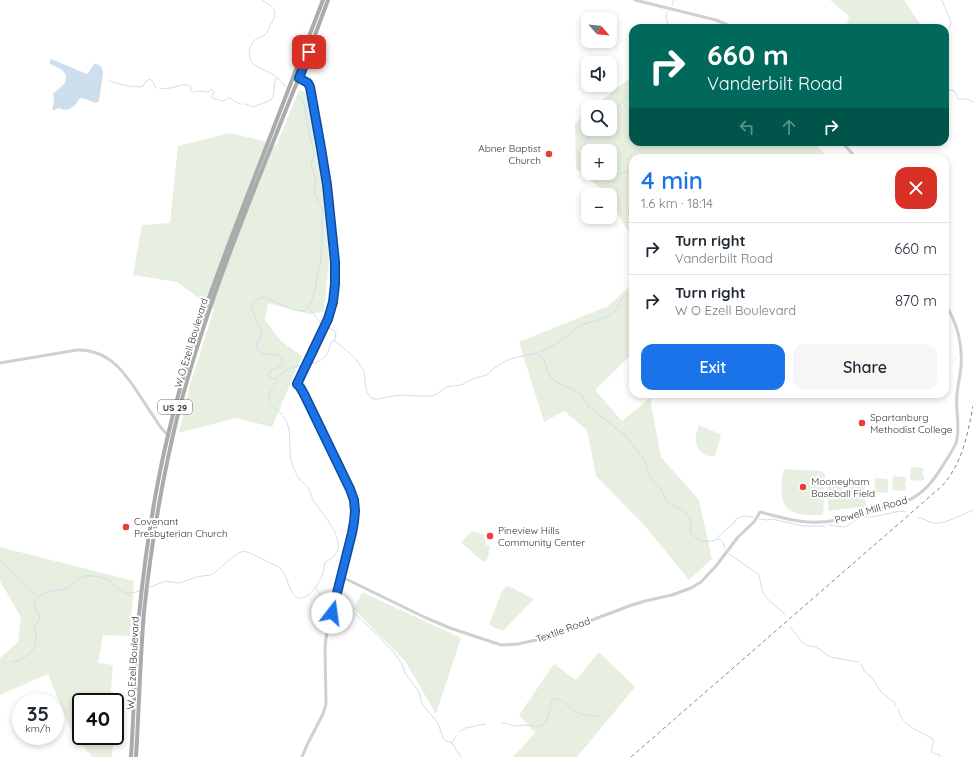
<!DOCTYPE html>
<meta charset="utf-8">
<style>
:root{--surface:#fff;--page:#f6f6f7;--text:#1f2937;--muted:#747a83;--line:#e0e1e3;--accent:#1a73e8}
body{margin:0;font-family:Quicksand,sans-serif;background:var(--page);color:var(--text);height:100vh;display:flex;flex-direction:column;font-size:15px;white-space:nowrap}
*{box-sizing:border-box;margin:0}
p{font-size:13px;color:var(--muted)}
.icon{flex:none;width:22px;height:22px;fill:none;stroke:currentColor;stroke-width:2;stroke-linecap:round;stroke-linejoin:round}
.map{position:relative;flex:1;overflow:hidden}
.drawer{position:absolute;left:629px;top:154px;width:320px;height:244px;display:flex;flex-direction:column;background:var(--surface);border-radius:12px;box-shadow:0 2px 6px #0003}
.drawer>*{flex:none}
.hud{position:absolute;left:629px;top:24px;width:320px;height:122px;border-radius:12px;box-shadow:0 2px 6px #0003;background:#00695c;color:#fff;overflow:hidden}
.needle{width:26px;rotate:117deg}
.fabs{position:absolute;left:581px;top:12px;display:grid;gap:8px}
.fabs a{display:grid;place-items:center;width:36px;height:36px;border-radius:8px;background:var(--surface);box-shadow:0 2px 6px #0003;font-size:20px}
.speed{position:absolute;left:12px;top:693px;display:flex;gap:8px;font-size:20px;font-weight:700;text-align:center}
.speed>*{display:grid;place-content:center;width:52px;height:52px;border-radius:50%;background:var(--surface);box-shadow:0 2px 6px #0003;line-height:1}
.speed small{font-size:10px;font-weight:400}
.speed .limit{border:2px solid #111;border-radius:6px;background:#fff;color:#111}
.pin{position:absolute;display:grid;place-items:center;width:34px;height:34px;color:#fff;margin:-17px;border-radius:8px;box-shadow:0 2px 6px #0006}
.me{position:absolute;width:44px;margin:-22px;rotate:15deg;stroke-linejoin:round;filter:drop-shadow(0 0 3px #0008)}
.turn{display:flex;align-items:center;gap:14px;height:84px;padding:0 12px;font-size:18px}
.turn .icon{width:52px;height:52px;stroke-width:2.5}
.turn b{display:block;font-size:28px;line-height:34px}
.lanes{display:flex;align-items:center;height:38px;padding:0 12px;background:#0003;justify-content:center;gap:20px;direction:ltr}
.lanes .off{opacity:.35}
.round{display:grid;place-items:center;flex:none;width:42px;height:42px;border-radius:12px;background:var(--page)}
.overview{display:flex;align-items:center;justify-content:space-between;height:68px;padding:0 12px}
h1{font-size:24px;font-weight:600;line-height:30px;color:var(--accent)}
.action{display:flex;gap:8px;margin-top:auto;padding:8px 12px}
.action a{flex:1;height:46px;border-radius:12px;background:var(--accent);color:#fff;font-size:16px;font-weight:600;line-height:46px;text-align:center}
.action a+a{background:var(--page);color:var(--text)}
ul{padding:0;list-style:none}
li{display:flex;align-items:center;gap:12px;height:52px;padding:0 12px;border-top:1px solid var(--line)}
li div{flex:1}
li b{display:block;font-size:15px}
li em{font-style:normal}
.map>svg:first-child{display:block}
.green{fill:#e7efe1;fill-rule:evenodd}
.water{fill:#cddeef}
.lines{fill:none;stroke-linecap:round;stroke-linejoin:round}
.stream{stroke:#cddeef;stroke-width:1}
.tertiary{stroke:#d0d0d0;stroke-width:3}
.primary{stroke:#ababab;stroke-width:4}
.rail{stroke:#888;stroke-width:1;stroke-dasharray:4 3;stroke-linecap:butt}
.route-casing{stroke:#114b97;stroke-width:10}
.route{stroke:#1a73e8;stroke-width:7}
.poi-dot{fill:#eb3d33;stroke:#fff;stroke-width:1.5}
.labels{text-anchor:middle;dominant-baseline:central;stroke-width:4;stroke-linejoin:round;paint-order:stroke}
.shield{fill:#fff;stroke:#707070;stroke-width:1}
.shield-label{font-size:9px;font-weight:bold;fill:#333}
.poi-label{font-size:10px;fill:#333;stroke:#fff;text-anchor:start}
.street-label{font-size:10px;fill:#333;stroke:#fff}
</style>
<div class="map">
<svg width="973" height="757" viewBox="0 0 973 757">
<rect width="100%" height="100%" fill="#fff"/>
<!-- green -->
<path class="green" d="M830 0H904L923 28H846L849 16Z
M633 75V142H815L827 158H633V239L610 201V195H606L604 191 576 169 575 123 588 112V129H610V107H594ZM588 151H610V173H588Z
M299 90 305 92 316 144 323 194 329 260 324 312 309 314 268 303 265 320 281 341 302 356 272 427 235 418 179 433 190 385 214 309 177 282 133 275 142 225 170 223 178 146 229 133 260 140 276 146Z
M633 283V351L629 357 595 390 622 421 650 398 661 457 699 500 712 559 689 580 645 526 596 476 587 430 564 411 544 422 519 342 608 306Z
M699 425 720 434 721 437 715 455C707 460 697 450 696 442 695 436 697 430 699 425Z
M912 467 923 468 924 469 922 475 924 476V480L922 481 911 480 910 479V475L911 474 910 472 911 468Z
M784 469 821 471 825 474 823 515C812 515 800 516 791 511 778 503 781 482 784 469Z
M894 476 905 477 906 478V483L904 484 906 485V490L904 491 893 490 892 489V484L894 483 892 482 893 477Z
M876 478 887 479 888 480V485L887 486 888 487V492L887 493 875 492 874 491V486L876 485 875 484V479Z
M863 482 866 506 829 511 826 486Z
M472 531 484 535 486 545 490 546 488 558 484 562H483L461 542Z
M0 547 134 581 130 636 103 635 98 663 113 665 110 702H81V736H108L113 744 112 757H92L71 730 48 674 0 695V658L18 642 21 617 0 581Z
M508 586 534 599 503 631 489 625 503 589Z
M362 592 461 638 436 714 405 661 354 609Z
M599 652 635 687 577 757H513L535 733 519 715 554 664 576 680Z"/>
<!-- water -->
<path class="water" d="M51 59 87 74 89 72 94 64C99 63 103 68 103 73L99 101 96 103 82 98H80C75 106 69 113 59 108L54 110H52L54 102 53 94 65 83 66 76 64 72 61 69 50 64V62Z"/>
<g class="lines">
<!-- stream -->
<path class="stream" d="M262 0C274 7 279 11 271 24 269 27 268 32 265 35 262 37 259 37 256 39 250 44 247 54 251 61 256 69 268 70 275 76 279 79 282 83 286 87
M942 0 951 22 950 27 945 37
M672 5 674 0
M667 12 666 17 669 28
M109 81 131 87 135 86 139 87 143 86 146 81 150 79 153 82 156 88
M945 88 954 91 958 99H967L973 102
M160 89C163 88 166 89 170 88 177 87 183 83 190 86L191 91C195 93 196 92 199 91L208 92 211 90H213L214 92 212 96 213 98C216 100 219 99 221 101H224L228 98C233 98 235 103 241 104
M245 104 253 107 271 100 273 96 275 81 277 78
M610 116C618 109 623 99 633 93
M588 165C580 151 584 141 594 129
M599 173C611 178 621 173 633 170
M633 204C628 211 626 214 633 220
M309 308 321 324 323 325
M326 327 334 330 336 333 335 340
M335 341C344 348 360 361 364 372 366 380 364 394 372 398 377 401 386 397 393 396 406 394 419 397 432 396L437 394 446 387 461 385 475 378 487 375 494 368 506 361 513 358 533 354 543 351 556 344 581 325 601 319 609 316 618 307 622 298 633 291
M538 354 544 360 550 376 553 380 576 391 582 396 589 407 626 436 645 461 651 479 661 489 666 500 672 505 678 508 683 510 689 517 691 522 690 532 692 535 702 541H713L717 539 720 535 734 523 736 519 744 516 753 517
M276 379 270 378 268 376C270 367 282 370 282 361 283 347 256 362 257 345 258 340 261 337 262 333L251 307C253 301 259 299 264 297L291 309 299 311H303L306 310 311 303 316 285 318 273 320 265 322 241V216L323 212 322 208 317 200 314 193 316 180 311 166 314 154 313 149 308 129 304 103 298 96
M282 414C274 408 265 403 271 391 273 388 276 384 277 380L276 379C284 370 292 366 304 365 309 364 315 364 319 361 323 359 328 354 329 349 330 345 329 344 332 341H334
M918 518C925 518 927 522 933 523 944 525 963 514 973 510
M759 519 767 520 772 519 804 526H825
M829 525 844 527 847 526 857 519 862 517H872L900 511 906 512
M717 539C723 540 724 544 725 549
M729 554 758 574C761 579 760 584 762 590 766 600 777 607 785 614
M0 561 16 575 38 597
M150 587 166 581 178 583 183 582 196 577 210 575 213 574C220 569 234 553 242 552 243 551 246 552 248 552L279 567C287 574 287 584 292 592 302 610 319 584 323 574 324 570 324 566 325 562 355 549 326 519 315 503 312 499 311 494 309 489 307 486 303 483 300 480 297 476 294 469 292 464 287 448 294 429 283 416
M316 588C321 596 323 599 333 602
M339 604 347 607 352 611 378 635 395 654 402 664 405 673 419 692 422 704 438 723 443 738 446 741 452 743 461 757
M791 628 803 643 808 646 816 647 830 657 858 662
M11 662C23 660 37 652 36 638 36 634 35 632 34 628 36 626 38 623 39 620 42 613 31 610 36 601 41 591 55 591 63 589 73 588 77 576 87 576 94 576 105 577 110 581 115 585 119 591 125 593 129 594 135 592 140 591
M861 664 864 671 872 678 881 692 894 702 896 706
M898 709C899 713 901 717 903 720 911 729 923 733 933 739 935 743 931 746 932 752L935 754H939L940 757
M502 723C506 723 508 724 511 725 516 727 520 725 524 725 533 726 543 729 547 720 550 714 550 707 552 701L556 698C560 700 563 702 567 705 576 713 587 717 599 716
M459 732 465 728 485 724
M452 743 456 736"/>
<!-- tertiary -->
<path class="tertiary" d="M635 0 716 20 735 28
M299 78 308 83 310 87 321 148 327 185 335 262V285L333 302 328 319 297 384 300 387 304 394 348 484 352 494 355 511V522L352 533 326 638 325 648 326 704 323 714 307 745 302 757
M842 142 856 158
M0 363 77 350C118 349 133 388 154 417 158 424 163 431 169 436
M342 577 424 617 450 628 492 642 502 645 518 644 545 638 629 606 645 601 672 595 691 588 701 582 716 566 738 537 754 522 760 512C776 516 791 521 808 522 831 524 854 516 876 510 890 506 905 504 916 496 930 487 938 473 947 459 950 454 954 448 956 443 961 426 955 411 957 394 958 385 960 376 961 367 963 345 957 322 945 304"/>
<!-- primary -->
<path class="primary" d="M131 757C134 710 135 662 139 615 145 555 154 494 168 435 186 357 214 282 243 207 269 138 297 69 323 0
M136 757C139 709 140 660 144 612 151 545 162 479 178 414 206 304 251 198 293 92L299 78 328 0"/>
<!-- rail -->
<path class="rail" d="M631 757 942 486C963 462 967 436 973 406"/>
</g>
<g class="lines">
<defs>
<path id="route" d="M309 52 299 78 308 83 310 87 321 148 327 185 335 262V284L333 302 328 319 297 384 300 387 304 394 350 489 354 500 355 511 354 522 352 533 332 613"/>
</defs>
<!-- route casing -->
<use href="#route" class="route-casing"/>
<!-- route -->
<use href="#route" class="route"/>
</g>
<!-- markers -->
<g class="poi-dot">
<circle cx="549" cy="154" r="4"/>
<circle cx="862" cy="423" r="4"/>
<circle cx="803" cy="487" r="4"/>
<circle cx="126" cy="527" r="4"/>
<circle cx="490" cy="536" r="4"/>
</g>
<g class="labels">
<!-- shield labels -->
<rect class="shield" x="158" y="400" width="34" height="14" rx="3"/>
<g class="shield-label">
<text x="175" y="407">US 29</text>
</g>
<!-- poi labels -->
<g class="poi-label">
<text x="541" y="148" text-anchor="end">Abner Baptist<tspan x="541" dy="12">Church</tspan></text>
<text x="870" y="417">Spartanburg<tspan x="870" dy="12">Methodist College</tspan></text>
<text x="811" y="481">Mooneyham<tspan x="811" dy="12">Baseball Field</tspan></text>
<text x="134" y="521">Covenant<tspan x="134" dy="12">Presbyterian Church</tspan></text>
<text x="498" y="530">Pineview Hills<tspan x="498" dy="12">Community Center</tspan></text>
</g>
<!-- street labels -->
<g class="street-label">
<text transform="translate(191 343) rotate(-73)">W O Ezell Boulevard</text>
<text transform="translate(871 510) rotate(-16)">Powell Mill Road</text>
<text transform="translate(563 630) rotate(-20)">Textile Road</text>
<text transform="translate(133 663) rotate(-87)">W O Ezell Boulevard</text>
</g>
</g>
</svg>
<div class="fabs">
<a><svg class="needle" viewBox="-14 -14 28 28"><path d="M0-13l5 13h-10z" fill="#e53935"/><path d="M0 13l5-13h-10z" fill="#747a83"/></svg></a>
<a><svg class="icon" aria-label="sound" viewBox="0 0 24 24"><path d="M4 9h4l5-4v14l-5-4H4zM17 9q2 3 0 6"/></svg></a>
<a><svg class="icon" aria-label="search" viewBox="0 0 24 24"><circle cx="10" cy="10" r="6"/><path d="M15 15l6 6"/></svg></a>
<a>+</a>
<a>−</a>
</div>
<div class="speed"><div>35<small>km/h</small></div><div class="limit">40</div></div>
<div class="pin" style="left:309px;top:52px;background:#d93025"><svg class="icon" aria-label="arrive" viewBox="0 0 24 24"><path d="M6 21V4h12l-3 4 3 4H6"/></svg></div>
<svg class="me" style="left:332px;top:613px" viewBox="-20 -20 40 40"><circle r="19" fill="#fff"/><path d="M0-13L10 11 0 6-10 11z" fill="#1a73e8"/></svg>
<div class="hud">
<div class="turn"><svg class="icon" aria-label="right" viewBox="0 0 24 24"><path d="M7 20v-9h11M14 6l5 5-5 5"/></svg><div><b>660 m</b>Vanderbilt Road</div></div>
<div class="lanes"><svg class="icon off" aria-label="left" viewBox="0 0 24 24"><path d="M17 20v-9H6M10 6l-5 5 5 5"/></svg><svg class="icon off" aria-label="ahead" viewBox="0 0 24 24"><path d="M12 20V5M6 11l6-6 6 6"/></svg><svg class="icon" aria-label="right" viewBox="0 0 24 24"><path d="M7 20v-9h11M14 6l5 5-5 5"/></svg></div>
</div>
<section class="drawer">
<div class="overview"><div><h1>4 min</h1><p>1.6 km · 18:14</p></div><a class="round" style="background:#d93025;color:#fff"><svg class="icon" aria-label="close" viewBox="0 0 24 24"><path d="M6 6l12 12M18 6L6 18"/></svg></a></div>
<ul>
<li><svg class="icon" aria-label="right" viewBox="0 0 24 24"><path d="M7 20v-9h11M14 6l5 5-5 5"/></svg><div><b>Turn right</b><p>Vanderbilt Road</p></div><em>660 m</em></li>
<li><svg class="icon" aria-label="right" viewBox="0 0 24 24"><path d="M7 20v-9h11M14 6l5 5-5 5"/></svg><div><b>Turn right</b><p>W O Ezell Boulevard</p></div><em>870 m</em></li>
</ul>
<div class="action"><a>Exit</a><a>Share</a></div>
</section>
</div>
